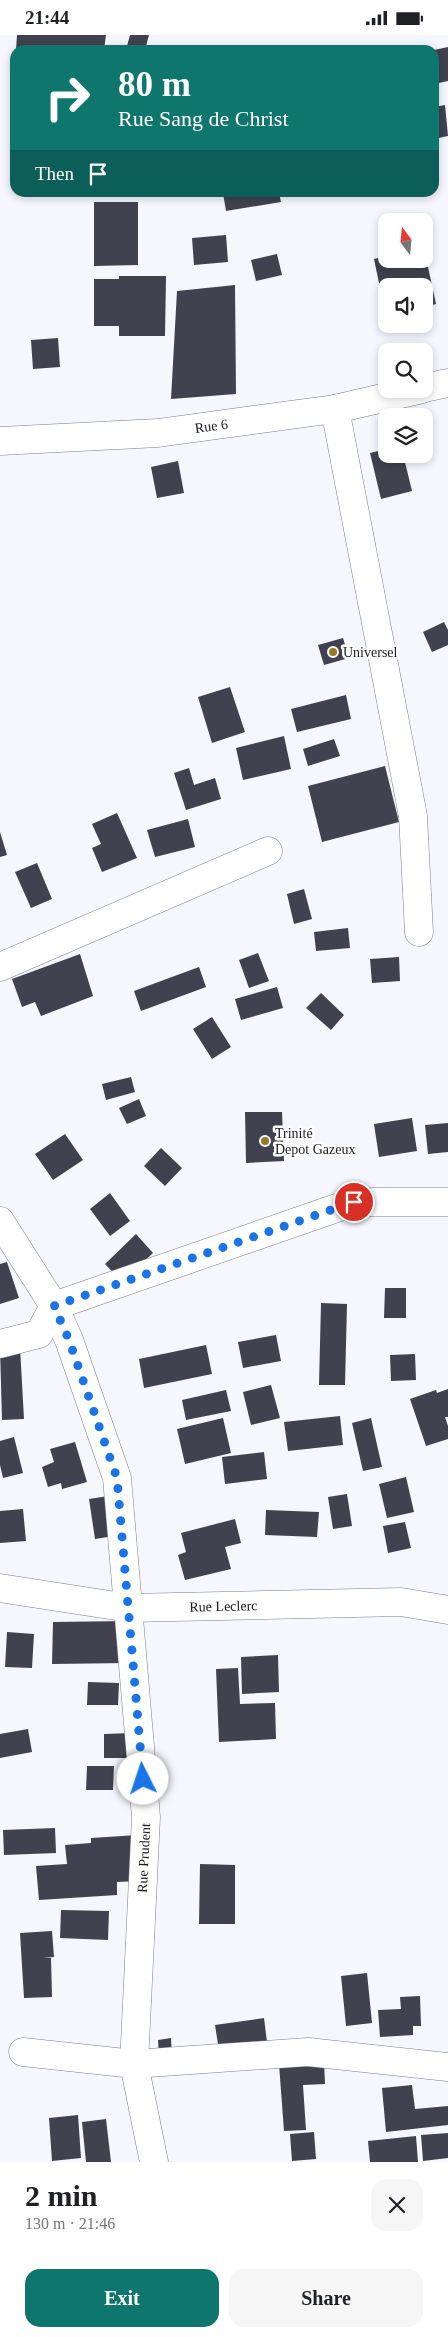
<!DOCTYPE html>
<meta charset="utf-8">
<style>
:root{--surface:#fff;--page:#f6f6f6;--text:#202124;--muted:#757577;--accent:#0f766e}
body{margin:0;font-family:Georgia,serif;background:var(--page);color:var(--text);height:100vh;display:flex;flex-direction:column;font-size:19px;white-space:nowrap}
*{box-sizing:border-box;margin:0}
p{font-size:16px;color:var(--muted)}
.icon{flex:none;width:28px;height:28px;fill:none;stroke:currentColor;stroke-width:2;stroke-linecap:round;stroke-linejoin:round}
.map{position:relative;height:2127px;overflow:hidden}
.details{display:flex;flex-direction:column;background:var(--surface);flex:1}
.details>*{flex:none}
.top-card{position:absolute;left:10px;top:10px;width:429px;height:152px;border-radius:15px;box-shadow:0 2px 8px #0003;background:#0f766e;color:#fff;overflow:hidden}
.needle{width:32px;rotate:344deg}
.tools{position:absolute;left:378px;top:178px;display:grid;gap:10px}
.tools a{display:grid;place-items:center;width:55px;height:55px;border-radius:10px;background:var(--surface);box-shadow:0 2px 8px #0003;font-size:25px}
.pin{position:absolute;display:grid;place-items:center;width:42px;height:42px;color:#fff;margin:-21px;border:2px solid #fff;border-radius:50%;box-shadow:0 1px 5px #0007}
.me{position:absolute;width:55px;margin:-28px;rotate:356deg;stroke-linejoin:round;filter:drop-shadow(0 0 4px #0008)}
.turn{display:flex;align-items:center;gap:18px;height:105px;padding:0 25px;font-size:22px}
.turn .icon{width:65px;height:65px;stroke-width:2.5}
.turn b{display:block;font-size:35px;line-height:42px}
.then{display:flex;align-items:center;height:48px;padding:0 25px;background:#0003;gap:10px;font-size:19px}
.round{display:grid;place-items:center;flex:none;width:52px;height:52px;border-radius:15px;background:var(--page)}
.summary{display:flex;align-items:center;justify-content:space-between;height:85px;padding:0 25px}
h1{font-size:30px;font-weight:800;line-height:38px}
.primary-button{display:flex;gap:10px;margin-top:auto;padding:10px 25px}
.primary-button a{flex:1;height:58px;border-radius:15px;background:var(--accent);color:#fff;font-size:20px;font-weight:800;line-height:58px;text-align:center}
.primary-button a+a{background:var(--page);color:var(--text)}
.status{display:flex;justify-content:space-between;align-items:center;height:35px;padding:0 25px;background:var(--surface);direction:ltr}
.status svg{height:14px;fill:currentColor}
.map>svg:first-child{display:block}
.building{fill:#414150}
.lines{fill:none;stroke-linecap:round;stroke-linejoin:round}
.street-casing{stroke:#7d7d8e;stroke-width:29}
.street{stroke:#fff;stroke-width:28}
.route{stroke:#1a73e8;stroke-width:9;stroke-dasharray:0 16.2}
.poi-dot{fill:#957c23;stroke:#fff;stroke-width:2}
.labels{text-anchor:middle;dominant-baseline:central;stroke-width:5;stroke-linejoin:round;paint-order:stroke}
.street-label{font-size:14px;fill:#1a1a21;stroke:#fff}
.poi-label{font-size:14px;fill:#1a1a21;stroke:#fff;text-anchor:start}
</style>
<div class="status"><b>21:44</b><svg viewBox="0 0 49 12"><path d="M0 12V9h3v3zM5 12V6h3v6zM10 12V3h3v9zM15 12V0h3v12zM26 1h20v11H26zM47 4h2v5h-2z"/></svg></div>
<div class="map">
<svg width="448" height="2127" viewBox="0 0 448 2127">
<rect width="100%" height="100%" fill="#f6f6fe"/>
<!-- building -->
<path class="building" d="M17 0H106L104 15H16Z
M130 0H149L145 15 127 11Z
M448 12V46L434 49V15Z
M445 70 448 101 434 104V72Z
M223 158H279L281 167 226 176Z
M94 167H138V230L94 231Z
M226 200 228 227 194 230 192 203Z
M425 218 436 269 424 272V251H386L385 277 374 224 386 221V224H424Z
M277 219 282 240 256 246 251 225Z
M119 241H166L165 301H119V291H94V244H119Z
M235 250 236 359 171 364 177 256Z
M58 303 60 332 33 334 31 305Z
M386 414V419H403L412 456 381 464 370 418Z
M178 426 184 458 157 463 151 432Z
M444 587 448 595V610L432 617 423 597Z
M343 603 349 623 324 630 318 610Z
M230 652 245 697 212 708 198 662Z
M346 660 351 684 297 697 291 674Z
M284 701 291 734 243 745 236 713Z
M334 704 340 721 308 731 303 714Z
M385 731 399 787 322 807 308 751Z
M189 733 194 750 215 743 221 764 186 775 174 738Z
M117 778 137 823 102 837 92 813 101 809 92 789Z
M188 784 195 812 155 822 147 795Z
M0 797 7 820 0 822Z
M37 828 52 864 31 873 15 837Z
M304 854 312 884 294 889 287 859Z
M348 893 350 913 316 916 314 897Z
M258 918 269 946 249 953 239 925Z
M80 919 93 961 41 981 35 967 22 972 12 944Z
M399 922 400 946 372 948 370 924Z
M199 932 206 952 141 976 134 956Z
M277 952 283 973 241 985 235 964Z
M321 958 344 980 331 995 306 973Z
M212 982 231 1012 212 1024 193 994Z
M131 1042 135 1057 106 1065 102 1049Z
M139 1064 146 1081 127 1089 119 1073Z
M245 1077H282L284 1126 246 1128Z
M412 1083 417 1116 379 1122 374 1089Z
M448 1088V1117L428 1119 425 1090Z
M65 1099 83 1125 53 1145 35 1119Z
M161 1113 182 1133 165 1151 144 1131Z
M110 1158 130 1186 110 1201 90 1174Z
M136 1199 153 1218 122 1247 105 1229Z
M7 1227 19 1263 0 1269V1229Z
M385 1253H406V1283H384Z
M321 1268 347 1269 345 1350H319Z
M276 1300 281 1326 243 1333 238 1307Z
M206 1310 212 1339 144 1353 139 1324Z
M20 1312 24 1384 2 1385 0 1313Z
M415 1319 416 1345 391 1346 390 1320Z
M271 1350 280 1383 251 1390 243 1357Z
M448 1354V1382H445L448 1391V1404L426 1411 410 1364 436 1355 437 1358Z
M226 1355 231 1376 186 1385 182 1365Z
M340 1381 343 1410 288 1416 284 1387Z
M223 1383 231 1418 185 1429 177 1394Z
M371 1383 382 1432 363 1436 352 1388Z
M14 1402 23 1438 3 1443 0 1430V1406Z
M75 1407 87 1447 62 1454 61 1448 48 1452 42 1432 54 1427 50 1414Z
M264 1417 267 1444 225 1449 222 1422Z
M406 1442 414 1477 387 1483 379 1449Z
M347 1459 352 1491 333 1494 328 1462Z
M108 1461 114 1501 95 1504 89 1464Z
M23 1474 26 1506 0 1508V1476Z
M266 1475 319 1477 317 1502 265 1500Z
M235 1484 241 1508 225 1512 231 1534 185 1545 178 1520 186 1517 181 1498Z
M405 1487 411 1513 388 1518 383 1491Z
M127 1586V1628L52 1629 53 1587Z
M7 1597 34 1599 32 1633 5 1632Z
M278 1620 279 1657 242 1659 241 1622Z
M238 1633 240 1669 275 1668 276 1704 219 1707 216 1634Z
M88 1647 119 1648 118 1670H87Z
M28 1694 32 1717 0 1723V1699Z
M132 1698V1723H104V1699Z
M87 1731H114L113 1755H86Z
M55 1793 56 1818 4 1820 3 1795Z
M138 1800 140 1846 117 1847V1860L39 1865 36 1831 67 1829 65 1810 91 1808V1803Z
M200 1829 235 1830V1889H199Z
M61 1875 109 1876 108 1905 60 1903Z
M52 1896 54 1922 43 1923H51L52 1962 24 1963 20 1898Z
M367 1938 372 1988 346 1991 341 1941Z
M420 1961 421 1991H413V2000L380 2002 378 1975 401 1974 400 1962Z
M264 1983 268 2015 220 2022 215 1990Z
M171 2003 172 2023 159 2024 158 2005Z
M324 2026 325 2049 303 2050 306 2095 284 2096 279 2029Z
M412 2050 415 2074 448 2071V2090L386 2097 382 2053Z
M78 2080 81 2123 52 2126 49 2083Z
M106 2084 111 2127H86L82 2087Z
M314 2097 316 2124 292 2126 290 2099Z
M448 2098V2123L423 2126 421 2100Z
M416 2101 418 2127H370L368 2106Z"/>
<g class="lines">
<defs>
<g id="street">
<path d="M424 353 448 348"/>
<path d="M335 374 413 781 419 897"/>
<path id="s1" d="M0 406 158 398 335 374 422 354"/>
<path d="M0 932 268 816"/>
<path d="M0 1186 54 1271 69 1305 117 1443 146 1782 134 2029 154 2127"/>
<path d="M0 1309 39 1299 54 1271 354 1167H448"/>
<path id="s2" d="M0 1553 129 1573 401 1567 448 1575"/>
<path d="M23 2017 134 2029 308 2017 448 2032"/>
</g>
</defs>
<!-- street casing -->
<use href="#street" class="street-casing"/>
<!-- street -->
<use href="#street" class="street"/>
</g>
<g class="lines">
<!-- route -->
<path class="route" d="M143 1744 117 1443 69 1305 54 1271 354 1167"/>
</g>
<!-- markers -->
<g class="poi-dot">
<circle cx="333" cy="617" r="5"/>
<circle cx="265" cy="1106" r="5"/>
</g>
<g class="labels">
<!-- street labels -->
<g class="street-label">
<text stroke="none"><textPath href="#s1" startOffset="212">Rue 6</textPath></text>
<text stroke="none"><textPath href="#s2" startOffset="225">Rue Leclerc</textPath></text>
<text transform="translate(144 1823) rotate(-87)">Rue Prudent</text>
</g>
<!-- poi labels -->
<g class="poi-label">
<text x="343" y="617">Universel</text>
<text x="275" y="1098">Trinité<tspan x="275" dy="16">Depot Gazeux</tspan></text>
</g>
</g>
</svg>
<div class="tools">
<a><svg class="needle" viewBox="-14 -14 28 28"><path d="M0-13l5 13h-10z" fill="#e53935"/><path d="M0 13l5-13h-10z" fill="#757577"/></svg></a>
<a><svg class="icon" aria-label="sound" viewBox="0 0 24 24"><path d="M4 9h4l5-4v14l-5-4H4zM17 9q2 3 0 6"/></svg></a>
<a><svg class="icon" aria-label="search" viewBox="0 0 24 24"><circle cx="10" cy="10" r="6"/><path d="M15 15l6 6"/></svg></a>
<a><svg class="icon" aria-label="layers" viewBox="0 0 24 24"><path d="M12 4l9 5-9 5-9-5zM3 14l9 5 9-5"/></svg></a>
</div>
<div class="pin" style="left:354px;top:1167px;background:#d93025"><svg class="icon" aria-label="arrive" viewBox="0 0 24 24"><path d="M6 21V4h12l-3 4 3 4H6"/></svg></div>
<svg class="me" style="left:143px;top:1744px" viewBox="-20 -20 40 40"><circle r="19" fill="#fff"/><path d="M0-13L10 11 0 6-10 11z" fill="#1a73e8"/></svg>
<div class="top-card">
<div class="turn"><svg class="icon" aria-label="right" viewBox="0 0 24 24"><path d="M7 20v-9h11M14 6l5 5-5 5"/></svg><div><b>80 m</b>Rue Sang de Christ</div></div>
<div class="then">Then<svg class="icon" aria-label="arrive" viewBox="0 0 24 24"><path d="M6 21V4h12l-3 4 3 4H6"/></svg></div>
</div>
</div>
<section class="details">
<div class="summary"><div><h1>2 min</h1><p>130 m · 21:46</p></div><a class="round"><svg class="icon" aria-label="close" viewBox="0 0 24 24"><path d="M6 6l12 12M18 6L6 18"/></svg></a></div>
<div class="primary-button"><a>Exit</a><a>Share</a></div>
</section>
